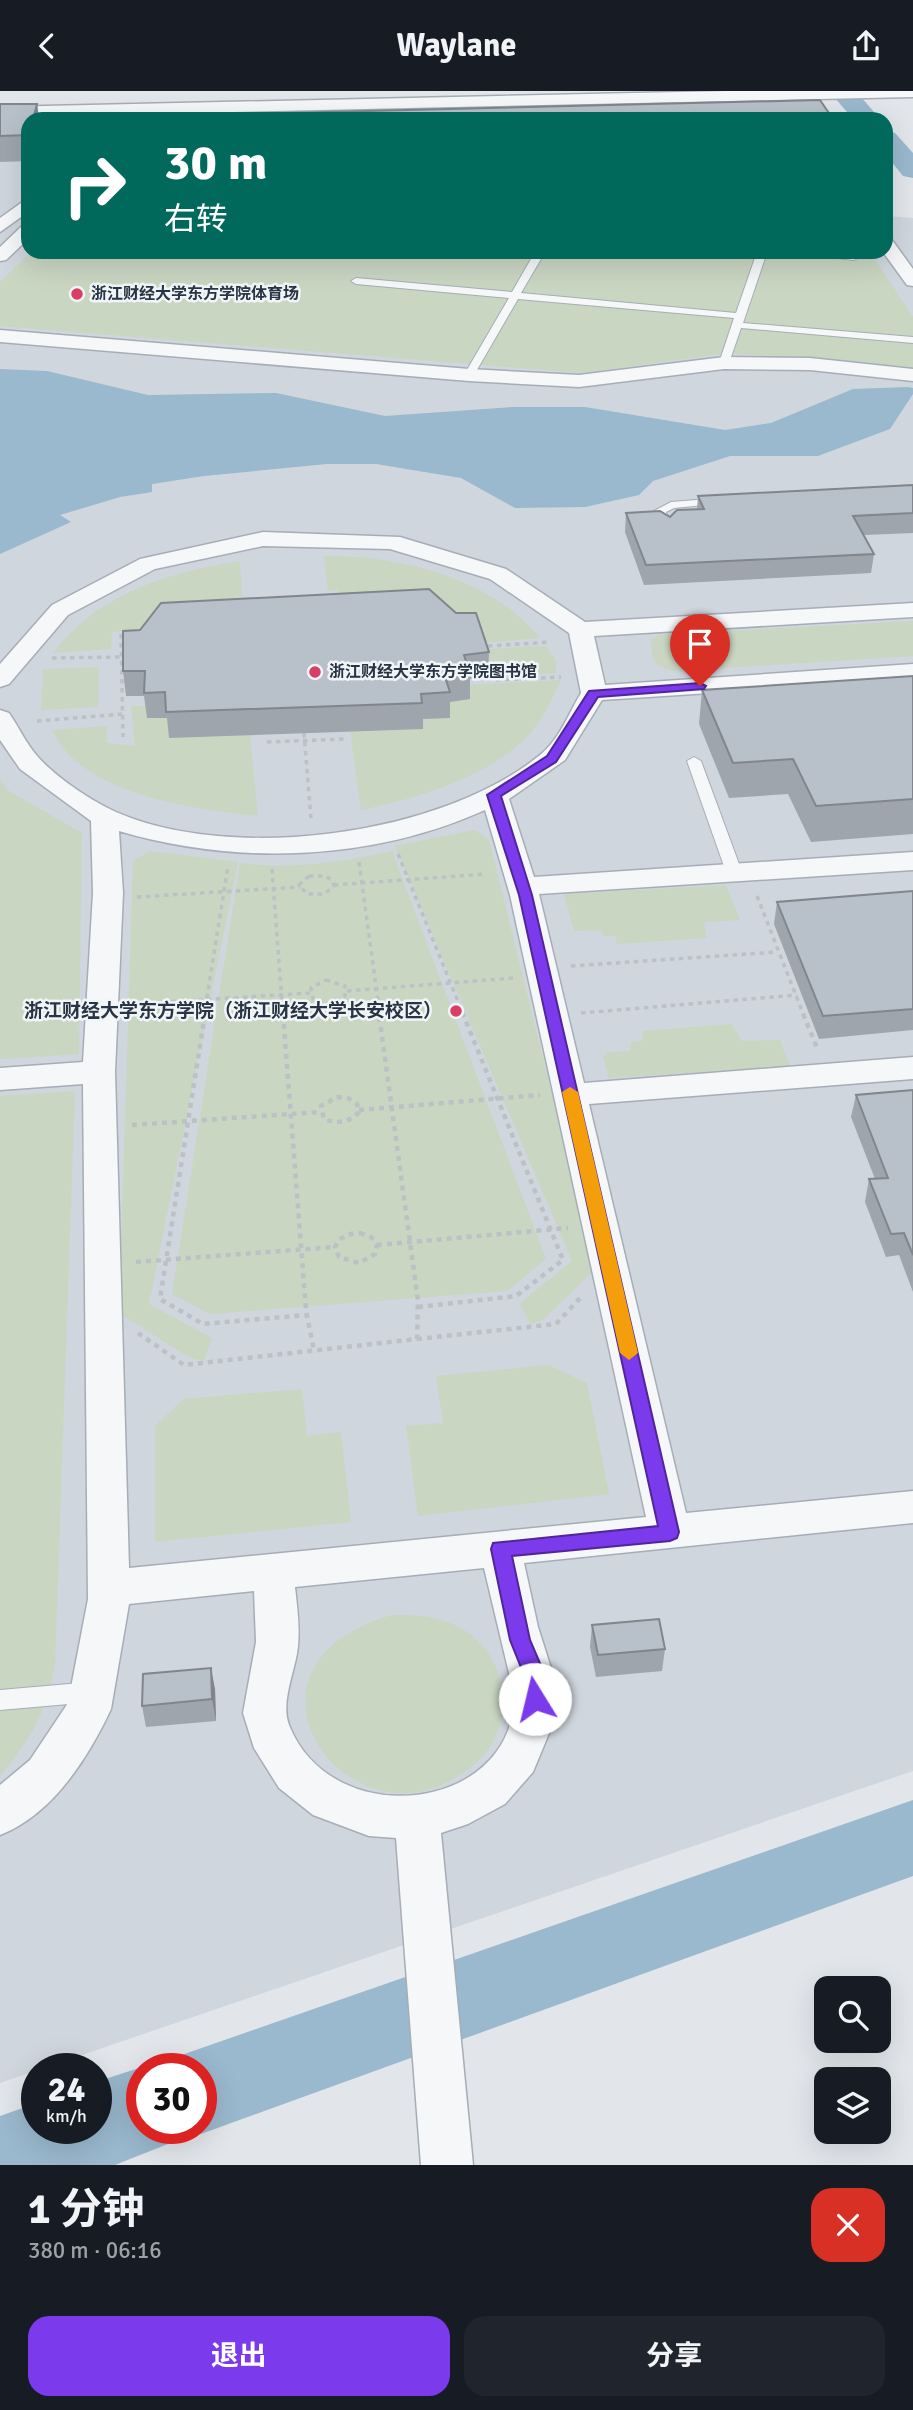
<!DOCTYPE html>
<html lang="zh">
<meta charset="utf-8">
<style>
:root{--surface:#171b24;--page:#20242c;--text:#f1f3f6;--muted:#9ea1a6;--accent:#7c3aed}
body{margin:0;font-family:Signika,"Noto Sans SC",sans-serif;background:var(--page);color:var(--text);height:100vh;display:flex;flex-direction:column;font-size:26px;white-space:nowrap}
*{box-sizing:border-box;margin:0}
p{font-size:23px;color:var(--muted)}
.icon{flex:none;width:38px;height:38px;fill:none;stroke:currentColor;stroke-width:2;stroke-linecap:round;stroke-linejoin:round}
.map{position:relative;height:2074px;overflow:hidden}
.drawer{display:flex;flex-direction:column;background:var(--surface);flex:1}
.drawer>*{flex:none}
.guide{position:absolute;left:21px;top:21px;width:872px;height:147px;border-radius:21px;box-shadow:0 7px 28px #0002;background:#00695c;color:#fff;overflow:hidden}
.tools{position:absolute;left:814px;top:1885px;display:grid;gap:14px}
.tools a{display:grid;place-items:center;width:77px;height:77px;border-radius:14px;background:var(--surface);box-shadow:0 7px 28px #0002;font-size:35px}
.speed{position:absolute;left:21px;top:1962px;display:flex;gap:14px;font-size:35px;font-weight:700;text-align:center}
.speed>*{display:grid;place-content:center;width:91px;height:91px;border-radius:50%;background:var(--surface);box-shadow:0 7px 28px #0002;line-height:1}
.speed small{font-size:18px;font-weight:400}
.speed .limit{border:10px solid #d22;background:#fff;color:#111}
.pin{position:absolute;display:grid;place-items:center;width:60px;height:60px;color:#fff;margin:-72px -30px;border-radius:50% 50% 50% 0;rotate:-45deg;box-shadow:0 0 7px #0007}
.pin .icon{rotate:45deg}
.me{position:absolute;width:77px;margin:-38px;rotate:351deg;stroke-linejoin:round;filter:drop-shadow(0 0 5px #0008)}
.turn{display:flex;align-items:center;gap:24px;height:147px;padding:0 28px;font-size:32px}
.turn .icon{width:91px;height:91px;stroke-width:2.5}
.turn b{display:block;font-size:49px;line-height:60px}
.round{display:grid;place-items:center;flex:none;width:74px;height:74px;border-radius:21px;background:var(--page)}
.summary{display:flex;align-items:center;justify-content:space-between;height:119px;padding:0 28px}
h1{font-size:42px;font-weight:700;line-height:52px}
.cta{display:flex;gap:14px;margin-top:auto;padding:14px 28px}
.cta a{flex:1;height:80px;border-radius:21px;background:var(--accent);color:#fff;font-size:28px;font-weight:700;line-height:80px;text-align:center}
.cta a+a{background:var(--page);color:var(--text)}
header{display:flex;justify-content:space-between;align-items:center;height:91px;padding:0 28px;background:var(--surface);font-size:32px;font-weight:700}
.map>svg:first-child{display:block}
.built{fill:#cfd6dd}
.green{fill:#c9d6c2}
.water{fill:#9ab8ce}
.lines{fill:none;stroke-linecap:round;stroke-linejoin:round}
.river{fill:#9ab8ce;fill-rule:evenodd}
.service-casing{stroke:#a6adb6;stroke-width:2}
.minor-casing{stroke:#a6adb6;stroke-width:3}
.tertiary-casing{stroke:#a6adb6;stroke-width:3}
.path-far1{stroke:#bcc1c6;stroke-width:3.5;stroke-dasharray:4.5 4.5;stroke-linecap:butt}
.path{stroke:#bcc1c6;stroke-width:4.5;stroke-dasharray:5 5;stroke-linecap:butt}
.service{fill:#f5f7f9;fill-rule:evenodd}
.minor{fill:#f5f7f9;fill-rule:evenodd}
.tertiary{fill:#f5f7f9;fill-rule:evenodd}
.wall{fill:#9ea5ad}
.shaded-wall{fill:#81868d}
.building{fill:#b8c0c9;stroke:#81868d;stroke-width:2}
.route{fill:#7c3aed;stroke:#51269a;stroke-width:2}
.slow{fill:#f59e0b}
.poi-dot{fill:#d83e66;stroke:#f2f5f8;stroke-width:2.5}
.labels{text-anchor:middle;dominant-baseline:central;stroke-width:5;stroke-linejoin:round;paint-order:stroke}
.far-poi-label{font-size:16px;font-weight:bold;fill:#283544;stroke:#f2f5f8;text-anchor:start}
.poi-label{font-size:19px;font-weight:bold;fill:#283544;stroke:#f2f5f8;text-anchor:end}
</style>
<header><svg class="icon" aria-label="back" viewBox="0 0 24 24"><path d="M15 5l-7 7 7 7"/></svg>Waylane<svg class="icon" aria-label="share" viewBox="0 0 24 24"><path d="M12 15V3M7 8l5-5 5 5M5 13v7h14v-7"/></svg></header>
<div class="map">
<svg width="913" height="2074" viewBox="0 0 913 2074">
<rect width="100%" height="100%" fill="#e2e6eb"/>
<!-- built -->
<path class="built" d="M0 33H28V161H886V125L913 127V1680L0 1992Z"/>
<!-- green -->
<path class="green" d="M31 161H870L913 226V278L728 262 581 282 0 235V191Z
M324 465C400 464 491 487 540 547L483 552 484 558 546 555 556 569V582L488 587 483 569 342 526 338 499 328 500Z
M240 470 242 505H236L237 533 112 541 111 558 53 562C98 502 170 481 240 470Z
M913 530V565L675 580C654 577 652 569 651 549L659 544Z
M99 576 98 616 41 619 43 578Z
M561 589C554 602 549 616 541 628 506 682 420 707 361 719L350 640 421 628 465 594Z
M131 615H148L168 627 169 647 250 644 258 725C196 718 82 705 52 639L107 635V652L135 655Z
M0 688 9 700 82 742 79 963 0 968Z
M475 739 489 749 595 1178 544 1228 531 1234 519 1213 572 1170 395 755Z
M150 760 238 771 149 1213 212 1247 204 1270 190 1267 119 1222 133 770Z
M392 760 546 1168 507 1200 210 1223 172 1203 240 772C288 779 345 771 392 760Z
M726 794 740 829 704 831 707 847 617 853 615 845H603L601 839 574 840 564 803Z
M732 933 742 950 780 949 790 975 609 987 603 966 608 961 630 960 631 951 642 950 643 940Z
M75 1000 55 1572C46 1624 32 1645 0 1685V1005Z
M548 1274 587 1292 609 1403 418 1425 406 1335 443 1332 436 1285Z
M302 1298 307 1345 341 1341 351 1431 155 1451V1335L183 1308Z
M392 1524C412 1524 431 1524 450 1532 494 1549 514 1599 497 1642 489 1663 473 1676 455 1687 344 1755 216 1575 392 1524Z"/>
<!-- water -->
<path class="water" d="M0 278 47 280 148 304 276 302 385 325 512 316H585L725 339 771 332 853 298 908 296 913 297V303L890 338 818 365H730L653 390 639 404 585 416 515 417 461 387 376 373H327L204 385 152 393V401L120 406 60 424 71 431 0 463Z"/>
<g class="lines">
<!-- river -->
<path class="river" d="M829 0H856L880 28H853Z
M886 40 895 42 913 62V87L903 85 886 64Z
M913 1709V1785L201 2043 187 2037H201V1978H166L170 1968Z
M142 1976 146 1978H142V2037H179L173 2051 115 2074H0V2025L37 2012V2037H96V1991Z"/>
<defs>
<path id="service" d="M535 161H545L521 202 736 222 757 161H767L743 232 913 246V252L741 237 729 272 724 275 719 272 734 227 518 208 474 284 469 287 464 284 509 207 356 193 351 190 356 187 512 201Z
M789 161H827L859 166 854 169Z
M721 407 725 408V412L674 417 666 421 673 439 667 443 661 439 654 420 671 411Z
M694 666 701 670 742 781 739 784 734 786 726 781 687 670Z
M92 1591 100 1594 103 1601 100 1608 92 1611 0 1619V1599Z"/>
<path id="minor" d="M161 14 168 18 159 28H142Z
M28 107V121L0 141V127Z
M28 134V148L6 169 0 170V156L22 135Z
M886 148 892 149 913 178V195L907 194 883 161Z
M0 239 469 278 579 284 724 266 810 267 913 278V290L810 279 724 278 579 296 469 290 0 251Z
M263 441 400 446 506 478 585 531 913 512V526L594 545 605 594 913 573V589L602 609 565 669 509 708 534 786 913 761V779L539 803 584 992 913 966V988L589 1013 686 1422 913 1400V1432L524 1472 538 1536 556 1593 557 1623 533 1681 505 1713 468 1733 441 1742 473 2074H421L396 1747 369 1745 313 1724 279 1697 254 1657 243 1622 256 1551 254 1500 129 1513 111 1618C88 1667 52 1724 0 1744V1694L30 1669 68 1612 88 1508 83 993 0 999V977L83 971 93 802 91 730 20 678 0 649V619L9 622C19 636 26 653 38 666 57 687 90 709 116 721 233 772 441 745 540 664 559 649 569 622 581 602L569 542 490 488 390 458 263 455 155 478 68 524 9 593 0 596V573L52 514 140 468ZM485 719 510 804 646 1426 129 1477 115 981 123 802 119 740C237 775 372 770 485 719ZM484 1477 514 1603C516 1721 332 1743 289 1634 280 1610 296 1579 298 1555 300 1535 297 1515 295 1496Z"/>
<path id="tertiary" d="M727 0H913V6L0 26V16Z"/>
</defs>
<!-- service casing -->
<use href="#service" class="service-casing"/>
<!-- minor casing -->
<use href="#minor" class="minor-casing"/>
<!-- tertiary casing -->
<use href="#tertiary" class="tertiary-casing"/>
<!-- path-far1 -->
<path class="path-far1" d="M121 543 123 646
M488 555 551 551
M52 567 121 566
M496 589 561 586
M37 630 123 623
M304 642 311 728
M267 651 345 648
M398 763 464 925
M359 771 380 925
M272 778 283 925
M309 785H325L332 789 334 795 324 803H307L299 794Z
M334 794 486 783
M757 805 804 925
M137 806 300 796
M571 875 777 861
M326 889 345 895V905L331 912 313 908 311 897Z
M347 900 513 887
M135 913 310 902
M581 922 797 904
M204 925 228 775"/>
<!-- path -->
<path class="path" d="M205 923 160 1208 203 1233 306 1224
M283 923 306 1219 314 1260
M803 923 818 959
M337 1006 348 1007 357 1013 359 1021C349 1032 337 1033 324 1028L321 1015Z
M359 1019 540 1004
M132 1034 320 1021
M360 1142 371 1146 377 1154 375 1163 359 1172 339 1166 335 1156C340 1145 349 1142 360 1142Z
M377 1154 568 1137
M136 1171 335 1156
M418 1216 516 1205 563 1169 463 923
M138 1242 184 1274 417 1248 418 1210 379 923
M417 1248 556 1233 581 1206"/>
<!-- service -->
<use href="#service" class="service"/>
<!-- minor -->
<use href="#minor" class="minor"/>
<!-- tertiary -->
<use href="#tertiary" class="tertiary"/>
</g>
<!-- wall -->
<path class="wall" d="M0 13H37L39 28H28V70L0 71Z
M913 394V442L864 444 874 463 871 482 644 494 625 441 626 422 670 426 697 418 698 405Z
M456 522 489 561 488 587 470 588V608L450 611V627L423 628V638L169 647 167 627H147L144 605H126L123 580Z
M913 585V743L811 751 788 703 729 707 699 633 702 599Z
M913 800V939L819 948 774 833 777 811Z
M913 999V1201L899 1164 886 1166 865 1111 869 1088H875L851 1026 856 1004Z
M592 1534 665 1558 662 1580 596 1586 590 1556Z
M215 1598 216 1630 146 1636 142 1615Z"/>
<!-- shaded-wall -->
<path class="shaded-wall" d="M37 13 39 28H33Z
M211 1577 215 1598 216 1630 212 1608Z"/>
<!-- building -->
<path class="building" d="M820 9 833 28H285V22Z
M0 13H37L33 28H28V44L0 45Z
M913 394V422L853 425 874 463 646 474 626 422 660 420 670 426 677 419 704 418 698 405Z
M429 498 456 522H476L489 561 464 564 470 583 445 586 450 601 421 603 422 612 166 621 165 601 144 602 145 580H123V540L140 539 161 512Z
M913 585V708L816 715 793 668 733 672 702 599Z
M913 800V918L823 925 777 811Z
M913 999V1164L904 1142 891 1143 869 1088 888 1087 856 1004Z
M659 1528 665 1558 598 1564 592 1534Z
M211 1577 212 1608 142 1615 143 1583Z"/>
<!-- route -->
<path class="route" d="M700 592 706 595 704 598 598 606 556 671 501 705 532 804 679 1441 677 1447 670 1450 512 1465 530 1549 545 1584 546 1608 543 1614 535 1617 528 1614 524 1584 510 1549 491 1458 493 1452 658 1435 519 804 487 704 547 665 589 600Z"/>
<!-- slow -->
<path class="slow" d="M570 996 578 1001 638 1262 629 1269 620 1262 562 1001Z"/>
<!-- markers -->
<g class="poi-dot">
<circle cx="77" cy="203" r="7"/>
<circle cx="315" cy="581" r="7"/>
<circle cx="456" cy="920" r="7"/>
</g>
<g class="labels">
<!-- far-poi labels -->
<g class="far-poi-label">
<text x="91" y="203">浙江财经大学东方学院体育场</text>
<text x="329" y="581">浙江财经大学东方学院图书馆</text>
</g>
<!-- poi labels -->
<g class="poi-label">
<text x="442" y="920">浙江财经大学东方学院（浙江财经大学长安校区）</text>
</g>
</g>
</svg>
<div class="tools">
<a><svg class="icon" aria-label="search" viewBox="0 0 24 24"><circle cx="10" cy="10" r="6"/><path d="M15 15l6 6"/></svg></a>
<a><svg class="icon" aria-label="layers" viewBox="0 0 24 24"><path d="M12 4l9 5-9 5-9-5zM3 14l9 5 9-5"/></svg></a>
</div>
<div class="speed"><div>24<small>km/h</small></div><div class="limit">30</div></div>
<div class="pin" style="left:700px;top:595px;background:#d93025"><svg class="icon" aria-label="arrive" viewBox="0 0 24 24"><path d="M6 21V4h12l-3 4 3 4H6"/></svg></div>
<svg class="me" style="left:535px;top:1608px" viewBox="-20 -20 40 40"><circle r="19" fill="#fff"/><path d="M0-13L10 11 0 6-10 11z" fill="#7c3aed"/></svg>
<div class="guide">
<div class="turn"><svg class="icon" aria-label="right" viewBox="0 0 24 24"><path d="M7 20v-9h11M14 6l5 5-5 5"/></svg><div><b>30 m</b>右转</div></div>
</div>
</div>
<section class="drawer">
<div class="summary"><div><h1>1 分钟</h1><p>380 m · 06:16</p></div><a class="round" style="background:#d93025;color:#fff"><svg class="icon" aria-label="close" viewBox="0 0 24 24"><path d="M6 6l12 12M18 6L6 18"/></svg></a></div>
<div class="cta"><a>退出</a><a>分享</a></div>
</section>
